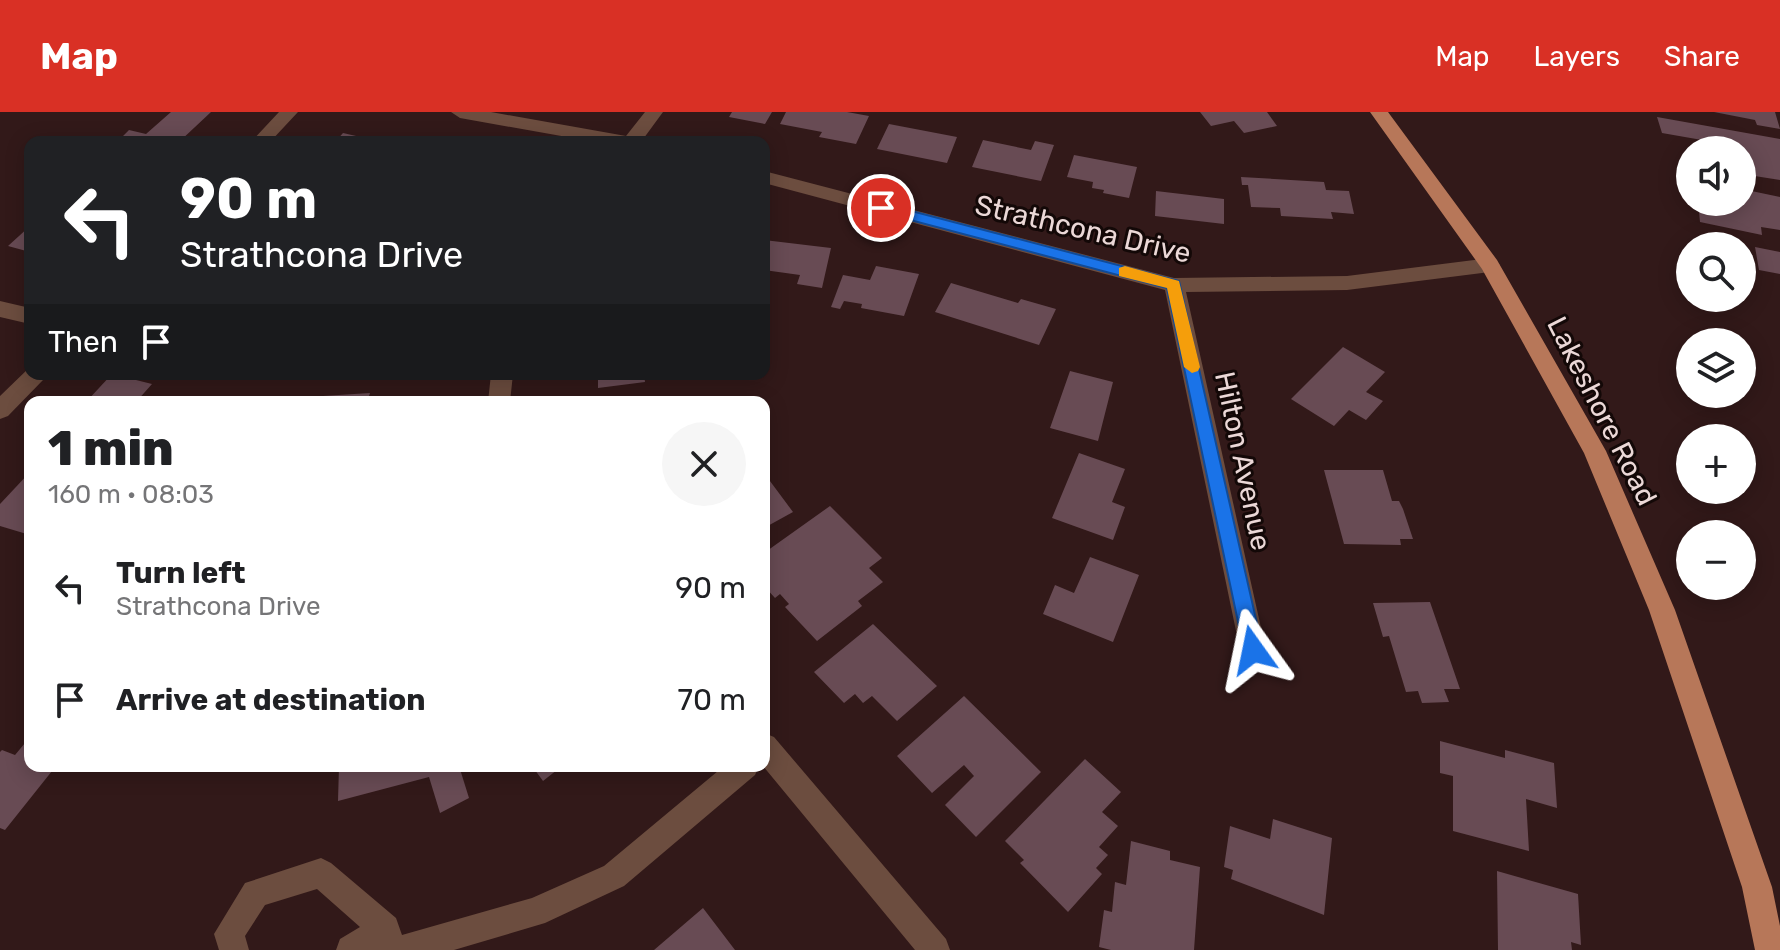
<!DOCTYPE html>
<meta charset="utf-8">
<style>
:root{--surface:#fff;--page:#f6f6f6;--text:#202124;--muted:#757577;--accent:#d93025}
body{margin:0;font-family:Rubik,sans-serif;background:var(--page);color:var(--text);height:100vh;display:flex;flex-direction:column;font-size:30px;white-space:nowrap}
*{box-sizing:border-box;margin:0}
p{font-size:26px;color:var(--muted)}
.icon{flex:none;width:44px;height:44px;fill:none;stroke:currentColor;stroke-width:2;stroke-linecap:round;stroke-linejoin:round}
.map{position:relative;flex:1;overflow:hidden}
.details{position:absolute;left:24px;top:284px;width:746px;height:376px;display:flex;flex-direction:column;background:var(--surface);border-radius:16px;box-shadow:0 4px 20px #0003}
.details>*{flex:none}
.top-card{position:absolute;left:24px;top:24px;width:746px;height:244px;border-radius:16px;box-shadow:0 4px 20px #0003;background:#202124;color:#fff;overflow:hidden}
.buttons{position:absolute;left:1676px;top:24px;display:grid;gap:16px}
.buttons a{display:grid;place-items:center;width:80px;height:80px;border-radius:50%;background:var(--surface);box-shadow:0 4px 20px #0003;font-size:40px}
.pin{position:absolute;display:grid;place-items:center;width:68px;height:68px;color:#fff;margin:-34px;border:4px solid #fff;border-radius:50%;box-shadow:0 2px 8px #0007}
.me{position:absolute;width:88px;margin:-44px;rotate:348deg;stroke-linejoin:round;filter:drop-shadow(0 0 6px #0008)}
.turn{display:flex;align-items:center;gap:28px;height:168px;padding:0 24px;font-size:36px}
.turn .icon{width:104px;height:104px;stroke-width:2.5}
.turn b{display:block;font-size:56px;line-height:68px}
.then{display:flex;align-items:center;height:76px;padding:0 24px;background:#0003;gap:16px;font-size:30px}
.round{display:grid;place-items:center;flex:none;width:84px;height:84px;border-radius:42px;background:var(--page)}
.summary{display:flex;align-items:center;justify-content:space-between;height:136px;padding:0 24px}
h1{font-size:48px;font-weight:800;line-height:60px}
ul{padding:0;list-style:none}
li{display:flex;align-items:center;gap:24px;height:112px;padding:0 24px}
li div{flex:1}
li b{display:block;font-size:30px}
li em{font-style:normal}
header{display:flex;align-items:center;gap:48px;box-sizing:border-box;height:112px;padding:0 40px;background:var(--accent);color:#fff}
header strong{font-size:38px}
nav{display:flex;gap:44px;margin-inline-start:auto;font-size:28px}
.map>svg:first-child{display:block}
.building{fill:#684b54}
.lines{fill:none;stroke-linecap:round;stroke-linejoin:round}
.minor{fill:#6c4d3f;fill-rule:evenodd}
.major{fill:#b77759;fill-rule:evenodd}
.route{fill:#1a73e8;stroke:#114b97;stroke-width:2}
.slow{fill:#f59e0b}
.labels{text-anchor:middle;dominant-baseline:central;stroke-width:6;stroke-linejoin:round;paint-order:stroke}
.street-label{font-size:28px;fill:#ebd8d7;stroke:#130807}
</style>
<header>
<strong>Map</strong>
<nav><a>Map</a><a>Layers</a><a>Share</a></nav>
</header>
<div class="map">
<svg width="1780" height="838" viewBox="0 0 1780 838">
<rect width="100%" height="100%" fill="#321919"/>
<!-- building -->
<path class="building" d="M171 0H211L179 30 123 24 129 18 146 22Z
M732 0H772L765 12 729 5Z
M786 0H847L869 4 856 32 819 25 822 20 780 12Z
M1200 0H1267L1277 14 1244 21 1234 9 1211 14Z
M1714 0H1775L1780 17 1757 13 1755 8Z
M1657 5 1780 27V68L1742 62V38H1725L1719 31 1662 21Z
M889 12 957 25 947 51 877 37Z
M343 21 378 29V30H335Z
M983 28 1031 38 1035 29 1054 33 1041 69 972 55Z
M1074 43 1137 55 1129 86 1103 81 1104 78 1092 76 1093 70 1067 65Z
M1241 65 1324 70 1326 78 1349 79 1354 102 1331 100 1333 107 1281 104 1280 96 1251 95 1248 73H1242Z
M1742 77 1780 85V118L1761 115 1762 123 1700 110 1698 90H1742Z
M1156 79 1224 87V112L1155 104Z
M30 114V140L8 134Z
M764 128 831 136 822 176 797 172 800 163 764 158Z
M1755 135 1780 140V162L1759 158Z
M876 154 919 162 904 204 861 196 862 192 844 189 840 197 831 195 843 163 870 168Z
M951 171 1018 191 1021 187 1056 197 1039 233 935 200Z
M1343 235 1385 260 1366 280 1383 289 1366 308 1349 298 1334 314 1291 287Z
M1070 259 1113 270 1098 329 1050 316Z
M112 262 152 272 136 290H86Z
M598 262H644L645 270 598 276Z
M370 281 367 290H321L323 284Z
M1079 341 1125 357 1112 390 1125 395 1113 428 1052 406Z
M1324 358H1383L1392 389H1399L1403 397 1413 427H1400L1401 433 1344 432Z
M30 360V423L0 414V392Z
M764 361 793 400 764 416Z
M830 394 882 446 869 456 883 470 858 489 862 494 817 529 785 495 789 492 780 482 775 486 764 474V441Z
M1090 445 1139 463 1113 530 1043 502 1055 473 1074 481Z
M1430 490 1460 577H1444L1449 590 1422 591 1418 579 1406 580 1389 524 1383 525 1373 491Z
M873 512 937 574 897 609 872 584 863 591 855 582 844 591 814 560Z
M964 584 1041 660 976 725 945 693 974 664 964 653 932 681 897 644Z
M30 625V654H56L5 718 0 716V640L2 638 15 643Z
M1440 629 1505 646V638L1554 651 1557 696 1526 687 1529 739 1453 719V664L1440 661Z
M1085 647 1121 680 1102 700 1118 714 1099 735 1108 743 1096 756 1102 762 1068 800 1020 751 1024 748 1005 729Z
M339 654H439V660L459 654 469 686 440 701 429 665 338 689Z
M532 654H562L543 669Z
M1273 707 1332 726 1324 803 1231 767 1233 758 1224 755 1230 714 1270 727Z
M1131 729 1170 739V748L1200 755 1194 838H1111L1099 835 1104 798 1112 800 1115 770 1126 773Z
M1497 759 1578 782 1581 833 1571 830 1572 838H1498Z
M703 796 735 838H654Z"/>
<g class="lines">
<!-- minor -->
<path class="minor" d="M279 0H298L270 30H251Z
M451 0H491L626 24 645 0H663L641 30H595L460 6Z
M764 59 1174 166 1347 164 1490 146 1500 153 1490 160 1347 178 1186 180 1266 538 1262 546 1253 550 1244 546 1240 538 1165 178 764 71Z
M0 189 30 196V212L0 205Z
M30 255V262H46L43 268 8 304 0 307V284Z
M491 262H513L510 290H488Z
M764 621 774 625 946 827 950 838H915L763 654Z
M724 654H759L755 663 624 774 545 811 454 838H336L340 827 360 815 317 777 265 793 245 824 249 838H219L214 822 245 771 321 746 331 751 396 806 402 823 532 786 604 754Z"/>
<!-- major -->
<path class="major" d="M1370 0H1388L1497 148 1606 339 1675 498 1772 775 1780 814V838H1755L1742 775 1649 498 1584 341 1482 157Z"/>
</g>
<!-- route -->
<path class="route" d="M881 91 1179 169 1263 538 1260 545 1253 547 1246 545 1244 538 1167 176 876 99V93Z"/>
<!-- slow -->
<path class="slow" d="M1125 154 1179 169 1200 255 1198 259 1192 261 1184 255 1167 176 1119 164V156Z"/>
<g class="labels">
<!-- street labels -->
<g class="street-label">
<text transform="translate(1083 117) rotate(13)">Strathcona Drive</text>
<text transform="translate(1602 299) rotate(63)">Lakeshore Road</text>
<text transform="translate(1243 349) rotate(78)">Hilton Avenue</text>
</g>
</g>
</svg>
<div class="buttons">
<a><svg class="icon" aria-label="sound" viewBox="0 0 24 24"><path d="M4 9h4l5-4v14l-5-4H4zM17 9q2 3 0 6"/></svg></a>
<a><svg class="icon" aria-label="search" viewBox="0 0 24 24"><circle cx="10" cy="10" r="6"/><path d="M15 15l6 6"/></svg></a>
<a><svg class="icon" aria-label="layers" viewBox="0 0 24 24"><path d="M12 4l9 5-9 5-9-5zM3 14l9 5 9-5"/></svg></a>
<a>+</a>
<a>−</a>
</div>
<div class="pin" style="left:881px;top:96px;background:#d93025"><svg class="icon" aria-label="arrive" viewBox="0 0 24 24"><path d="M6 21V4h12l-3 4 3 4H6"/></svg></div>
<svg class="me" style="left:1253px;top:538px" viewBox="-20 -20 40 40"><path d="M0-17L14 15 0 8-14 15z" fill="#1a73e8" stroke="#fff" stroke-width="4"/></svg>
<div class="top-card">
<div class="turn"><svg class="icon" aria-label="left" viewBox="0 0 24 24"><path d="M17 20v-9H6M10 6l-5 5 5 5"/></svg><div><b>90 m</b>Strathcona Drive</div></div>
<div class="then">Then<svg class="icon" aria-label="arrive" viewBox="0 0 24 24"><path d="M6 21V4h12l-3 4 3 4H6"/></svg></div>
</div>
<section class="details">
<div class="summary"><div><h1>1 min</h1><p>160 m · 08:03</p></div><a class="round"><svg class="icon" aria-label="close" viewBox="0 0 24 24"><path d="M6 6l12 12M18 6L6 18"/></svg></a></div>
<ul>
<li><svg class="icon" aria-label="left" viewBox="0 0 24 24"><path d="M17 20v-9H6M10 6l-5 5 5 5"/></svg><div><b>Turn left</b><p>Strathcona Drive</p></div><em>90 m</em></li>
<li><svg class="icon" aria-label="arrive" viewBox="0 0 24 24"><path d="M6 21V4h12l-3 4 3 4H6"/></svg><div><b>Arrive at destination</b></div><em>70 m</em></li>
</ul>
</section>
</div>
